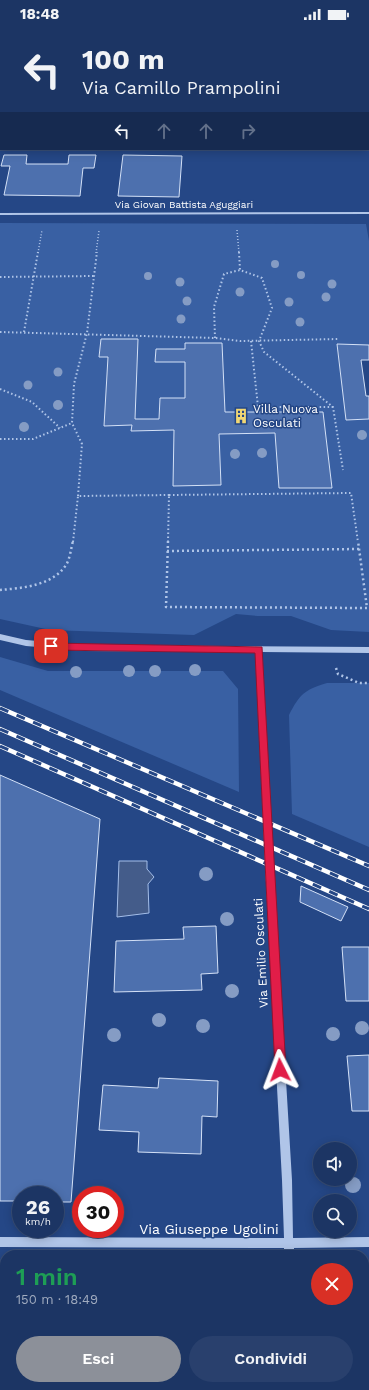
<!DOCTYPE html>
<html lang="it">
<meta charset="utf-8">
<style>
:root{--surface:#1c3564;--page:#29406d;--text:#f1f3f6;--muted:#a0abbf;--line:#3a5078;--accent:#8c9099}
body{margin:0;font-family:"Work Sans",sans-serif;background:var(--page);color:var(--text);height:100vh;display:flex;flex-direction:column;font-size:15px;white-space:nowrap}
*{box-sizing:border-box;margin:0}
p{font-size:13px;color:var(--muted)}
.icon{flex:none;width:22px;height:22px;fill:none;stroke:currentColor;stroke-width:2;stroke-linecap:round;stroke-linejoin:round}
.map{position:relative;flex:1;overflow:hidden}
.panel{position:absolute;left:0px;top:1222px;width:369px;height:140px;display:flex;flex-direction:column;background:var(--surface);border-radius:16px 16px 0 0;box-shadow:0 2px 10px #0003,0 0 0 1px var(--line)}
.panel>*{flex:none}
.guide{position:absolute;left:0px;top:0px;width:369px;height:122px;box-shadow:0 2px 10px #0003,0 0 0 1px var(--line);background:#1c3564;color:var(--text);overflow:hidden}
.buttons{position:absolute;left:313px;top:1114px;display:grid;gap:8px}
.buttons a{display:grid;place-items:center;width:44px;height:44px;border-radius:50%;background:var(--surface);box-shadow:0 2px 10px #0003,0 0 0 1px var(--line);font-size:20px}
.speed{position:absolute;left:12px;top:1158px;display:flex;gap:8px;font-size:20px;font-weight:700;text-align:center}
.speed>*{display:grid;place-content:center;width:52px;height:52px;border-radius:50%;background:var(--surface);box-shadow:0 2px 10px #0003,0 0 0 1px var(--line);line-height:1}
.speed small{font-size:10px;font-weight:400}
.speed .limit{border:6px solid #d22;background:#fff;color:#111}
.pin{position:absolute;display:grid;place-items:center;width:34px;height:34px;color:#fff;margin:-17px;border-radius:8px;box-shadow:0 2px 6px #0006}
.me{position:absolute;width:44px;margin:-22px;rotate:357deg;stroke-linejoin:round;filter:drop-shadow(0 0 3px #0008)}
.turn{display:flex;align-items:center;gap:14px;height:84px;padding:0 16px;font-size:18px}
.turn .icon{width:52px;height:52px;stroke-width:2.5}
.turn b{display:block;font-size:28px;line-height:34px}
.lanes{display:flex;align-items:center;height:38px;padding:0 16px;background:#0003;justify-content:center;gap:20px;direction:ltr}
.lanes .off{opacity:.35}
.round{display:grid;place-items:center;flex:none;width:42px;height:42px;border-radius:21px;background:var(--page)}
.overview{display:flex;align-items:center;justify-content:space-between;height:68px;padding:0 16px}
h1{font-size:24px;font-weight:600;line-height:30px;color:#1e9e55}
.button{display:flex;gap:8px;margin-top:auto;padding:8px 16px}
.button a{flex:1;height:46px;border-radius:24px;background:var(--accent);color:#fff;font-size:16px;font-weight:600;line-height:46px;text-align:center}
.button a+a{background:var(--page);color:var(--text)}
.status{display:flex;justify-content:space-between;align-items:center;height:28px;padding:0 20px;background:var(--surface);direction:ltr}
.status svg{height:11px;fill:currentColor}
.map>svg:first-child{display:block}
.green{fill:#3960a3;fill-rule:evenodd}
.water{fill:#445c8a;stroke:#a4bee9}
.building{fill:#4d70ae;stroke:#d4e1f7}
.lines{fill:none;stroke-linecap:round;stroke-linejoin:round}
.path-far2{stroke:#b0c5e8;stroke-width:1.5;stroke-dasharray:1 2;stroke-linecap:butt}
.path-far1{stroke:#b0c5e8;stroke-width:2;stroke-dasharray:1.5 2.5;stroke-linecap:butt}
.path{stroke:#b0c5e8;stroke-width:2.5;stroke-dasharray:2 3;stroke-linecap:butt}
.minor{fill:#b0c5e8;fill-rule:evenodd}
.rail-casing{stroke:#fff;stroke-width:4.5}
.rail{stroke:#254786;stroke-width:3;stroke-dasharray:9;stroke-linecap:butt}
.tree{fill:#859cc4}
.route{fill:#e11d48;stroke:#92132f}
.labels{text-anchor:middle;dominant-baseline:central;stroke-width:3;stroke-linejoin:round;paint-order:stroke}
.far-street-label{font-size:10px;fill:#fff;stroke:#254786}
.poi-label{font-size:12px;fill:#fff;stroke:#254786;text-anchor:start}
.street-label{font-size:12px;fill:#fff;stroke:#254786}
.near-street-label{font-size:14px;fill:#fff;stroke:#254786}
</style>
<div class="status"><b>18:48</b><svg viewBox="0 0 49 12"><path d="M0 12V9h3v3zM5 12V6h3v6zM10 12V3h3v9zM15 12V0h3v12zM26 1h20v11H26zM47 4h2v5h-2z"/></svg></div>
<div class="map">
<svg width="369" height="1362" viewBox="0 0 369 1362">
<rect width="100%" height="100%" fill="#254786"/>
<!-- green -->
<path class="green" d="M103 0H369L368 85V1H101Z
M0 195 366 196 369 213V317H337L346 392 369 391V604L331 602 291 588H258L236 586 194 607 50 602 0 591ZM101 311H138L135 391H159L160 370H185V334H156V321H185V315H222L225 384H323L332 460H280L275 405 219 406 221 457 174 458V402L132 403V397H104L108 329H99Z
M0 629 48 643H223L238 661 239 764 0 662Z
M327 655H369V819L292 786 289 687C300 666 304 662 327 655Z"/>
<!-- water -->
<path class="water" d="M119 833H147V841L154 849 148 856 149 885 117 889Z"/>
<!-- building -->
<path class="building" d="M4 127H27L26 136H68L69 127H96L94 140H83L80 168 4 167 10 138H1Z
M123 127 182 128 179 169 118 168Z
M101 311H138L135 391H159L160 370H185V334H155L156 321H185V315H222L225 384H323L332 460H279L275 405 219 406 221 457 173 458 174 402 131 403 132 397 104 398 108 329H99Z
M337 316 369 317V332H361L366 368H369V391L346 392Z
M0 747 100 791 71 1174H55V1167H21V1173H0Z
M301 858 348 879 341 893 300 874Z
M216 898 218 945 201 946 202 962 114 964 116 913 184 911 183 899Z
M342 919H369V973H346Z
M369 1027V1083H352L347 1028Z
M159 1050 218 1053 217 1089 202 1088 201 1126 138 1124 139 1104 99 1102 103 1057 158 1060Z
M0 1267H5V1357H71L70 1362H0Z
M71 1357H217L214 1362H70Z"/>
<g class="lines">
<!-- path-far2 -->
<path class="path-far2" d="M340 0 344 1
M18 1 20 0
M44 1 46 0
M95 1 97 0
M0 58V62
M237 202 239 225
M38 225 42 202
M96 225 99 203"/>
<!-- path-far1 -->
<path class="path-far1" d="M239 224 240 242
M0 249 95 248
M0 304 215 310 240 313 339 311
M24 304 38 224
M215 310 214 279 224 246 240 242 262 250 272 280 259 313 264 324 333 379 343 442
M251 313 258 379H333
M0 361 32 374 60 400
M0 411H33L72 395
M169 467 351 465 358 514
M78 468 82 416 72 395 74 356 87 305 97 224
M73 514 78 468 169 467
M168 514 169 467"/>
<!-- path -->
<path class="path" d="M168 513 166 579 367 580 358 513
M167 523 359 521
M0 562C22 560 52 558 66 537 70 531 71 520 73 513
M336 640 338 646 359 655H369"/>
<!-- minor -->
<path class="minor" d="M0 14H1V16H0Z
M0 20H1V23H0Z
M369 184V186L0 187V185Z
M0 606 26 612 85 617 369 619V625L262 624 273 836 292 1152 293 1210 369 1209V1219L294 1220V1227H284V1220L0 1219V1209L284 1210 282 1152 265 836 256 624 85 623 26 618 0 612Z
M291 1357H301V1362H291Z"/>
<defs>
<path id="rail" d="M0 680 369 838
M0 701 369 862
M0 718 369 881"/>
</defs>
<!-- rail casing -->
<use href="#rail" class="rail-casing"/>
<!-- rail -->
<use href="#rail" class="rail"/>
</g>
<!-- trees -->
<g class="tree">
<circle cx="275" cy="236" r="4"/>
<circle cx="301" cy="247" r="4"/>
<circle cx="148" cy="248" r="4"/>
<circle cx="180" cy="254" r="4.5"/>
<circle cx="332" cy="256" r="4.5"/>
<circle cx="240" cy="264" r="4.5"/>
<circle cx="326" cy="269" r="4.5"/>
<circle cx="187" cy="273" r="4.5"/>
<circle cx="289" cy="274" r="4.5"/>
<circle cx="181" cy="291" r="4.5"/>
<circle cx="300" cy="294" r="4.5"/>
<circle cx="58" cy="344" r="4.5"/>
<circle cx="28" cy="357" r="4.5"/>
<circle cx="58" cy="377" r="5"/>
<circle cx="24" cy="399" r="5"/>
<circle cx="362" cy="407" r="5"/>
<circle cx="262" cy="425" r="5"/>
<circle cx="235" cy="426" r="5"/>
<circle cx="195" cy="642" r="6"/>
<circle cx="129" cy="643" r="6"/>
<circle cx="155" cy="643" r="6"/>
<circle cx="76" cy="644" r="6"/>
<circle cx="206" cy="846" r="7"/>
<circle cx="227" cy="891" r="7"/>
<circle cx="232" cy="963" r="7"/>
<circle cx="159" cy="992" r="7"/>
<circle cx="203" cy="998" r="7"/>
<circle cx="362" cy="1000" r="7"/>
<circle cx="333" cy="1006" r="7"/>
<circle cx="114" cy="1007" r="7"/>
<circle cx="353" cy="1157" r="8"/>
</g>
<!-- route -->
<path class="route" d="M51 615 262 619 286 1042 284 1046 280 1047 276 1046 275 1042 255 625 51 622 47 618Z"/>
<!-- icons -->
<defs>
<symbol id="building-bare" viewBox="-9 -9 18 18"><path d="M-4-6H4V6H1V3H-1V6H-4ZM-2.5-4.3h1.7v1.8h-1.7ZM.8-4.3h1.7v1.8H.8ZM-2.5-1h1.7V.8h-1.7ZM.8-1h1.7V.8H.8Z" fill="#f2d874" stroke="#254786" stroke-width="2.5" paint-order="stroke"/></symbol>
</defs>
<g fill-rule="evenodd">
<use href="#building-bare" x="230" y="377" width="22" height="22"/>
</g>
<g class="labels">
<!-- far-street labels -->
<g class="far-street-label">
<text x="184" y="176">Via Giovan Battista Aguggiari</text>
</g>
<!-- poi labels -->
<g class="poi-label">
<text x="253" y="381">Villa Nuova<tspan x="253" dy="14">Osculati</tspan></text>
</g>
<!-- street labels -->
<g class="street-label">
<text transform="translate(261 925) rotate(-93)">Via Emilio Osculati</text>
</g>
<!-- near-street labels -->
<g class="near-street-label">
<text x="209" y="1201">Via Giuseppe Ugolini</text>
</g>
</g>
</svg>
<div class="buttons">
<a><svg class="icon" aria-label="sound" viewBox="0 0 24 24"><path d="M4 9h4l5-4v14l-5-4H4zM17 9q2 3 0 6"/></svg></a>
<a><svg class="icon" aria-label="search" viewBox="0 0 24 24"><circle cx="10" cy="10" r="6"/><path d="M15 15l6 6"/></svg></a>
</div>
<div class="speed"><div>26<small>km/h</small></div><div class="limit">30</div></div>
<div class="pin" style="left:51px;top:618px;background:#d93025"><svg class="icon" aria-label="arrive" viewBox="0 0 24 24"><path d="M6 21V4h12l-3 4 3 4H6"/></svg></div>
<svg class="me" style="left:280px;top:1042px" viewBox="-20 -20 40 40"><path d="M0-17L14 15 0 8-14 15z" fill="#e11d48" stroke="#fff" stroke-width="4"/></svg>
<div class="guide">
<div class="turn"><svg class="icon" aria-label="left" viewBox="0 0 24 24"><path d="M17 20v-9H6M10 6l-5 5 5 5"/></svg><div><b>100 m</b>Via Camillo Prampolini</div></div>
<div class="lanes"><svg class="icon" aria-label="left" viewBox="0 0 24 24"><path d="M17 20v-9H6M10 6l-5 5 5 5"/></svg><svg class="icon off" aria-label="ahead" viewBox="0 0 24 24"><path d="M12 20V5M6 11l6-6 6 6"/></svg><svg class="icon off" aria-label="ahead" viewBox="0 0 24 24"><path d="M12 20V5M6 11l6-6 6 6"/></svg><svg class="icon off" aria-label="right" viewBox="0 0 24 24"><path d="M7 20v-9h11M14 6l5 5-5 5"/></svg></div>
</div>
<section class="panel">
<div class="overview"><div><h1>1 min</h1><p>150 m · 18:49</p></div><a class="round" style="background:#d93025;color:#fff"><svg class="icon" aria-label="close" viewBox="0 0 24 24"><path d="M6 6l12 12M18 6L6 18"/></svg></a></div>
<div class="button"><a>Esci</a><a>Condividi</a></div>
</section>
</div>
